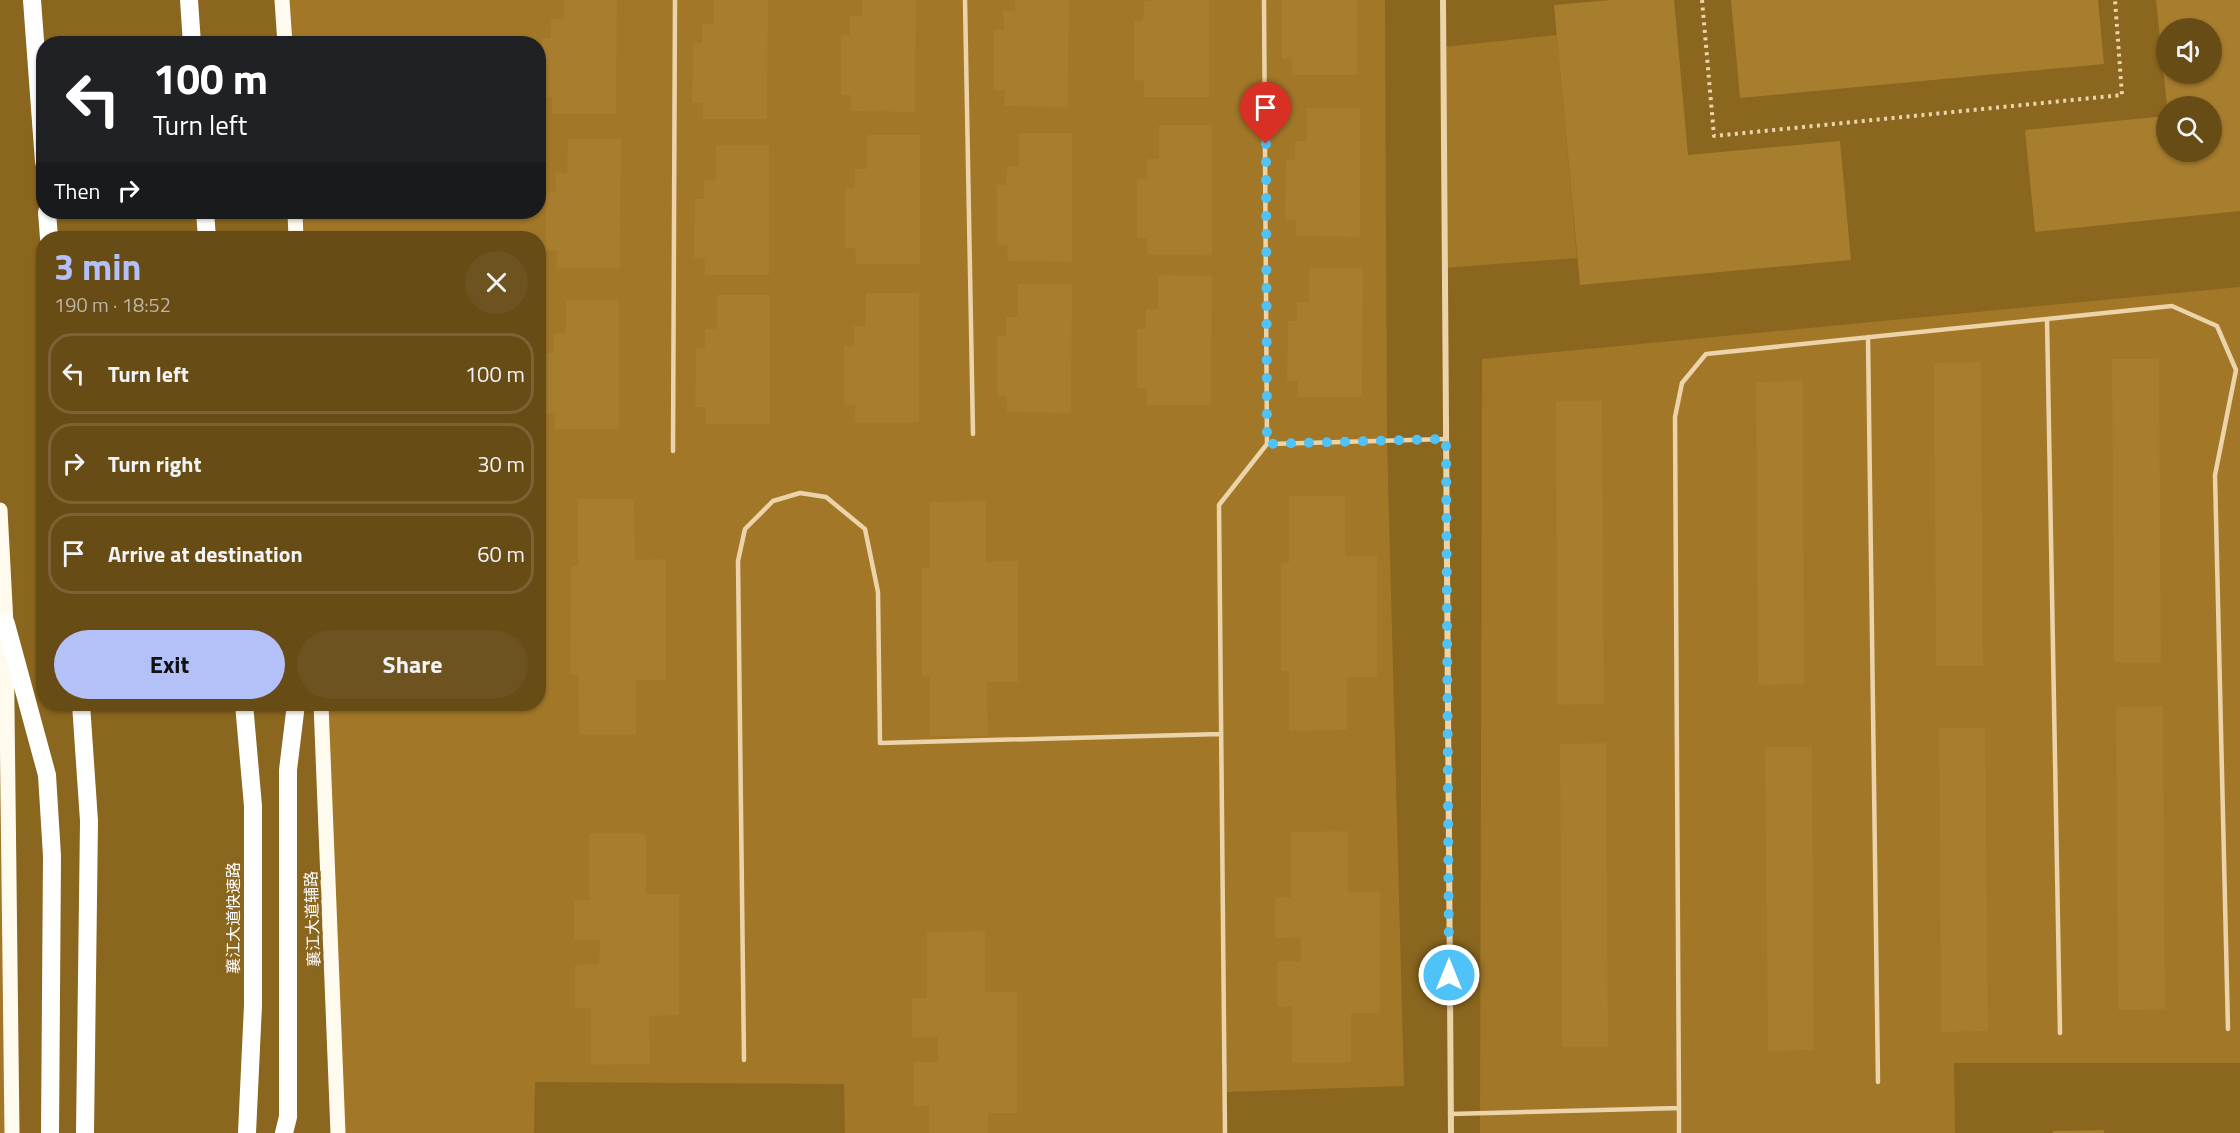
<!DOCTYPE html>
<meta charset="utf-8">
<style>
:root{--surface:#684c16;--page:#6d531f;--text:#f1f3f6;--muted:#bdb4a1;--line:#7b6335;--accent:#b4c1f8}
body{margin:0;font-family:"Titillium Web","Noto Sans SC",sans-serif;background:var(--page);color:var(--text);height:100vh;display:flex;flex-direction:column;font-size:22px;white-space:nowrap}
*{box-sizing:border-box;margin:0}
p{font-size:20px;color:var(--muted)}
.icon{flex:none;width:33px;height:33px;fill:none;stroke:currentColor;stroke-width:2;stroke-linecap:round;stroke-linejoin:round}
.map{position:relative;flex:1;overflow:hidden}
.panel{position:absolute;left:36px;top:231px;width:510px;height:480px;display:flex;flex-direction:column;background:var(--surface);border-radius:24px;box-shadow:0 2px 4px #0004}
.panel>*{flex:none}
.guide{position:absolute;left:36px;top:36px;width:510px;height:183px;border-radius:24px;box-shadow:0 2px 4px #0004;background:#202124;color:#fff;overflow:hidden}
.tools{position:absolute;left:2156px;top:18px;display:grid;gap:12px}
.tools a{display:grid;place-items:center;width:66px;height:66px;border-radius:50%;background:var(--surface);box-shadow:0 2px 4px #0004;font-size:30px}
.pin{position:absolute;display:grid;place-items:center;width:51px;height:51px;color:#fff;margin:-62px -26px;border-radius:50% 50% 50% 0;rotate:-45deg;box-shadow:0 0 6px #0007}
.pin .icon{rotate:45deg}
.me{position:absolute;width:66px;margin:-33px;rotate:0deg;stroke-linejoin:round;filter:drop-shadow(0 0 4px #0008)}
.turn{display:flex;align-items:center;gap:21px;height:126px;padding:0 18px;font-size:27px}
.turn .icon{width:78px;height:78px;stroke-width:2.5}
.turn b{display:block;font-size:42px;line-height:51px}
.then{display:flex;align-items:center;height:57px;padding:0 18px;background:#0003;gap:12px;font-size:22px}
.round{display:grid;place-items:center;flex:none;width:63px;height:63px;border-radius:32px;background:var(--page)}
.head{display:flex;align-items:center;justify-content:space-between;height:102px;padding:0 18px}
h1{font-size:36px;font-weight:700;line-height:45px;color:var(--accent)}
.primary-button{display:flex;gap:12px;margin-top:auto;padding:12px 18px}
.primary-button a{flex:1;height:69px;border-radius:36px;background:var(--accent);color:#111;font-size:24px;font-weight:700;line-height:69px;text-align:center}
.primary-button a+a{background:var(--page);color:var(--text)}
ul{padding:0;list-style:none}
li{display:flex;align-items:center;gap:18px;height:81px;margin:0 12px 9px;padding:0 6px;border:3px solid var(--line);border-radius:24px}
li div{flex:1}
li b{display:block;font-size:22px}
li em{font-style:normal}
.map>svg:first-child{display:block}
.green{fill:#a27728}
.building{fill:#a77d2e;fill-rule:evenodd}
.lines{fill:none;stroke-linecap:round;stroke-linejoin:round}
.path{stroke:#ebd4a9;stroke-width:4;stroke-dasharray:3 4.5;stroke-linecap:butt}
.lane{stroke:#ebd4a9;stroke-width:4.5}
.street{stroke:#ebd4a9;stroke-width:6}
.primary{stroke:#fefaee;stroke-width:15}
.highway{stroke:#fff;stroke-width:18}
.route{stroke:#4fc3f7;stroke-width:10;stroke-dasharray:0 18}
.labels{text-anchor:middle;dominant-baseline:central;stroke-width:6;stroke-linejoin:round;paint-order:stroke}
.street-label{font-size:16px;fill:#fff;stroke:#8a661e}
</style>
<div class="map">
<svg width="2240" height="1133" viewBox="0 0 2240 1133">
<rect width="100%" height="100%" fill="#8a661e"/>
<!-- green -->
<path class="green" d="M282 0H1385L1387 440 1404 1086 1225 1092V1133H845L844 1084 535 1082 534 1133H338L321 704H538V238H296L295 212H538V44L285 43Z
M1557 35 1577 258 1444 268 1443 47Z
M2240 287V1063H1954L1955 1133H1480L1482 359Z
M0 510 12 1133H0Z"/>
<!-- building -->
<path class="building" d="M564 0H617L616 114H552V97L541 98 542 38H551V19H564Z
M714 0H768L767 119H703V102L692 103 693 43H702V24H714Z
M862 0H916L915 112 851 111V95H841V35H850V16H862Z
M1015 0H1069L1068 107 1004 106 1005 90H994V30H1004L1003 11H1015Z
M1156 0H1209V97H1144V81L1134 80V21H1143L1144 2Z
M1282 0H1357V75H1292V59H1282Z
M1611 0H1674L1688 155 1840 141 1851 260 1580 285 1554 5Z
M1731 0H2098L2104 64 1740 98Z
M2156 0H2240V211L2035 232 2025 130 2166 116V152H2211V106H2167ZM2166 28H2211V74H2166Z
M1307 108H1360V237L1296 236V220H1285L1286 160H1295V141H1307Z
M1159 125H1212V255L1147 254V238H1137V179H1147V159H1159Z
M1019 133H1072V262L1008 261 1007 245H997V185H1006L1007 166H1019Z
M867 135H920V264H856L855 248H845V188H855V169H867Z
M568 139H621L620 268H556L557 251H546V192H556L555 172 567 173Z
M716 146H769V275H705V259L694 258 695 199H704V180H716Z
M1309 268H1363L1362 397H1298V381H1287L1288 321H1297V302H1309Z
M1158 275 1212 276 1211 405H1147V388H1137V329H1146V309H1158Z
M1018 284H1072L1071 413 1007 412V396H997V337L1006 336V317H1018Z
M866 293H919V422H854L855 405H844V346H854V326H865Z
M717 295H770V424H706V407H695L696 348H705V329H717Z
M566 300H619V429H555V413H544L545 353H554V334H566Z
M2112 359H2159L2161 662H2114Z
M1981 362 1983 666H1936L1934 363Z
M1803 381 1804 684 1758 685 1756 382Z
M1602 401 1604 704 1557 705 1556 402Z
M1289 496H1345V556H1377V677H1347V730L1289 731V671H1281V563H1289Z
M578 499H634L635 560 666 559V680H636V734H579L578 674H570L571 566H578Z
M986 501V562L1018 561V682H987L988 736H930V676L922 677V568H930V502Z
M2163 706 2165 1009 2118 1010 2116 707Z
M1939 728H1985L1988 1031 1941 1032Z
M1606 743 1608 1046 1562 1047 1560 744Z
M1765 747H1812L1814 1050 1768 1051Z
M1348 831V892H1380V1013H1351V1062H1292V1006H1277V962H1301V937L1275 938V898H1291V832Z
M589 834H646V894H679V1015L649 1016 650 1064 591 1065V1008H575V965L599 964 600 940H574V900H589Z
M985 931V992H1017V1113H988V1133H929V1106H914V1062H938V1037L912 1038V998H927V932Z
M2104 1130V1133H2053V1131Z"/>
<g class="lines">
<!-- path -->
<path class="path" d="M1702 0 1714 136 2122 95 2115 0"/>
<!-- lane -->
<path class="lane" d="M965 0 973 434
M1264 0 1267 444 1446 439
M2047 319 2060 1033
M1868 337 1878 1082
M673 451 675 0
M744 1060 738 561 745 529 773 501 800 493 826 497 865 529 878 592 880 743 1221 734
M1679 1108V1133
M1450 1114 1679 1108 1675 417 1682 383 1706 354 2172 306 2217 326 2236 370 2215 475 2228 1029
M1225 1133 1219 505 1267 444"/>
<!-- street -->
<path class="street" d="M1443 0 1451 1133"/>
<!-- primary -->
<path class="primary" d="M282 0 285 44
M295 212 296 238
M0 510 6 624 12 1133
M321 704 338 1133"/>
<!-- highway -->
<path class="highway" d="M32 0 44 162
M189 0 192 44
M47 212 49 238
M205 212 207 238
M6 624 47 775 52 856 50 1133
M81 704 89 821 85 1133
M244 704 253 806V1005L247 1133
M284 1133 288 1117V770L296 704"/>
</g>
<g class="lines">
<!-- route -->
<path class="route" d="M1266 144 1267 444 1446 439 1449 975"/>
</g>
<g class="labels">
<!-- street labels -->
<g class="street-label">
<text transform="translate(233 918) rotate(-90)">襄江大道快速路</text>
<text transform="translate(312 919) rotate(-92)">襄江大道辅路</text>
</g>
</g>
</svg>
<div class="tools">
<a><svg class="icon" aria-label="sound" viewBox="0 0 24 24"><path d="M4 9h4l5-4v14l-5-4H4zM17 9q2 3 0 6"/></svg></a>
<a><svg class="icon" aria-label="search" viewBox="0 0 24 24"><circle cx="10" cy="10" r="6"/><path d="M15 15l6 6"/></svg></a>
</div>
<div class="pin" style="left:1266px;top:144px;background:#d93025"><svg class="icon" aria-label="arrive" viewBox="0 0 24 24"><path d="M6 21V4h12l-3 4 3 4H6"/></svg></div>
<svg class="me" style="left:1449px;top:975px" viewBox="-20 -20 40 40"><circle r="17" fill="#4fc3f7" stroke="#fff" stroke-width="3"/><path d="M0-11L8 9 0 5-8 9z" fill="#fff"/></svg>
<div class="guide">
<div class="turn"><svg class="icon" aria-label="left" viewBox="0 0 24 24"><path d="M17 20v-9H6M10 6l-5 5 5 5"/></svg><div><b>100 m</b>Turn left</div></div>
<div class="then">Then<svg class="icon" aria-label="right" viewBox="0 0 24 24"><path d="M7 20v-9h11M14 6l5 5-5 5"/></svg></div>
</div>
<section class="panel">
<div class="head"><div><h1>3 min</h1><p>190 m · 18:52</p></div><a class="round"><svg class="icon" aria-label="close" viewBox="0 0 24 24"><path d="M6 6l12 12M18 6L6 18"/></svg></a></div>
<ul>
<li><svg class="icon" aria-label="left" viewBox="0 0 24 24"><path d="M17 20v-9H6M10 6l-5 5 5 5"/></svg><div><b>Turn left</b></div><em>100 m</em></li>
<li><svg class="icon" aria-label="right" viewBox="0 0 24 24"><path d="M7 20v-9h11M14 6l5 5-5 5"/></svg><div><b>Turn right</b></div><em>30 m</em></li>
<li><svg class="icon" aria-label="arrive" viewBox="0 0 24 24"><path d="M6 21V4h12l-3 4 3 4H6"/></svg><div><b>Arrive at destination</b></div><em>60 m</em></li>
</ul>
<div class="primary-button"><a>Exit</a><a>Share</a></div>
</section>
</div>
